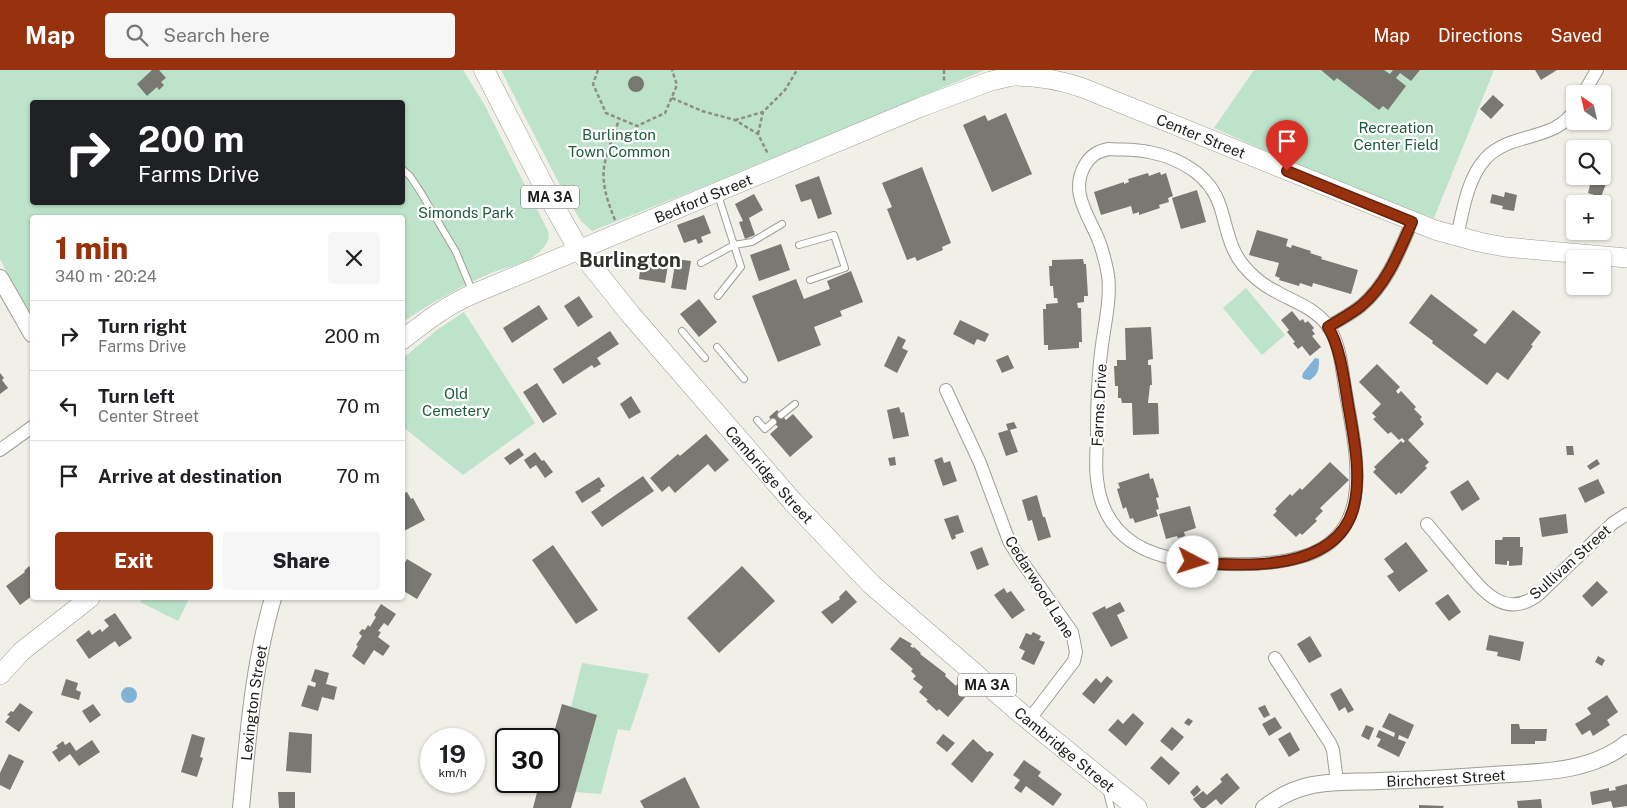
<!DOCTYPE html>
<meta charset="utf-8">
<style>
:root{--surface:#fff;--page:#f6f6f6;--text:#202124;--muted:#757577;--line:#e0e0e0;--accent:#97310e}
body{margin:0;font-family:"Public Sans",sans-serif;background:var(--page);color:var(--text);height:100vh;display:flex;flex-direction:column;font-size:19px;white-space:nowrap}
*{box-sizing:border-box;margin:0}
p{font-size:16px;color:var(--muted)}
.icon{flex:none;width:28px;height:28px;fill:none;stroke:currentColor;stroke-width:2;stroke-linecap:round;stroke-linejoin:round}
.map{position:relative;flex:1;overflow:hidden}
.sheet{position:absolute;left:30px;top:145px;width:375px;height:385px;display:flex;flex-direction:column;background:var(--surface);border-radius:5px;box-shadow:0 1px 4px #0004}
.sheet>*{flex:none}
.top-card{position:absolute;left:30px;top:30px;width:375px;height:105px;border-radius:5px;box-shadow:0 1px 4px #0004;background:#202124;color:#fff;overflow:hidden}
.needle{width:32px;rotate:326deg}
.buttons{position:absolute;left:1566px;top:15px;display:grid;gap:10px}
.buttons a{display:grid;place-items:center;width:45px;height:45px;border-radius:5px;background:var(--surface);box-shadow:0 1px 4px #0004;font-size:25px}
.speed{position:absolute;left:420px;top:658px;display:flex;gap:10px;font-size:25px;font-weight:700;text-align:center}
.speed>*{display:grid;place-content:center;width:65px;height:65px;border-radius:50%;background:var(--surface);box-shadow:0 1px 4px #0004;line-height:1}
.speed small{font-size:12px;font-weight:400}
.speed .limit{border:2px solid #111;border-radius:8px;background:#fff;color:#111}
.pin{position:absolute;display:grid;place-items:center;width:42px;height:42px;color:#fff;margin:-51px -21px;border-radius:50% 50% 50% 0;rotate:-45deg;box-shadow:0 0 5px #0007}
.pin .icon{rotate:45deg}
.me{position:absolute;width:55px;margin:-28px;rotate:95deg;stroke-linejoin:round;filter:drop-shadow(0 0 4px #0008)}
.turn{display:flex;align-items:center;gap:18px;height:105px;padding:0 25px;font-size:22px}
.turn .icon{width:65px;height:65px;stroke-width:2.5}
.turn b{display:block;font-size:35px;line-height:42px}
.round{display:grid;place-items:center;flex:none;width:52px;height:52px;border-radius:5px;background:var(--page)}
.overview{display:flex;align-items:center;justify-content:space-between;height:85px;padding:0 25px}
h1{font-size:30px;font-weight:800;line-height:38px;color:var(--accent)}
.button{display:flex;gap:10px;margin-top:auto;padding:10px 25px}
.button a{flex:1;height:58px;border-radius:5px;background:var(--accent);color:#fff;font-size:20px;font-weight:800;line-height:58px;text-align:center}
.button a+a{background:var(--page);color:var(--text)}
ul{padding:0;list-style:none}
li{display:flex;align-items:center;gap:15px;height:70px;padding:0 25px;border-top:1px solid var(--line)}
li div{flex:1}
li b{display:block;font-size:19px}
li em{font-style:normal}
header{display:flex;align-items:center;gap:30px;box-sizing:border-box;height:70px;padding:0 25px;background:var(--accent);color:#fff}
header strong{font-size:24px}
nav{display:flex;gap:28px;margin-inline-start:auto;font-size:18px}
.search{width:350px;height:45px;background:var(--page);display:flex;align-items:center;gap:12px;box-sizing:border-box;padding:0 18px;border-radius:5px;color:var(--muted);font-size:19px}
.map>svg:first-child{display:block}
.green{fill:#bde3ca;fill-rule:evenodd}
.water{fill:#81b2d7}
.building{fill:#797872}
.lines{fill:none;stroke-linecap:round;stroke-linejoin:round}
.service-casing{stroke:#9f9d97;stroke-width:8}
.minor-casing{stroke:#9f9d97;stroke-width:14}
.tertiary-casing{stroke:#9f9d97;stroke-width:18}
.secondary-casing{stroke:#9f9d97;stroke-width:20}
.primary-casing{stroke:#9f9d97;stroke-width:21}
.path{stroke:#8e8d88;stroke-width:2.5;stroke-dasharray:4 2.5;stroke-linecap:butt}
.service{stroke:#fff;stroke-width:6}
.minor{stroke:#fff;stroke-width:12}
.tertiary{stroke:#fff;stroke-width:16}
.secondary{stroke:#fff;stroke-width:19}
.primary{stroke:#fff;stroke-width:20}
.route-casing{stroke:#622009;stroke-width:12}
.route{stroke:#97310e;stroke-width:9}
.labels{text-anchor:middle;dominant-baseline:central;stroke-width:4.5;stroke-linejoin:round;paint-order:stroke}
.shield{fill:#fff;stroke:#62615f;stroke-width:1}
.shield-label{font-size:14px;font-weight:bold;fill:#1e1d1b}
.park-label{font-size:15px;fill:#1d5b3a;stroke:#fff}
.street-label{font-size:15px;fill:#1e1d1b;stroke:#fff}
.district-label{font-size:20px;font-weight:bold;fill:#32312c;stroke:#fff}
</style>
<header>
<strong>Map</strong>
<div class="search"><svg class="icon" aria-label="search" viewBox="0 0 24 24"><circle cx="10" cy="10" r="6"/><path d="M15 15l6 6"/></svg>Search here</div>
<nav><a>Map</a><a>Directions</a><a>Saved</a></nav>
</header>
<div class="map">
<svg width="1627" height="738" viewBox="0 0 1627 738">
<rect width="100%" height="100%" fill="#f0efe8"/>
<!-- green -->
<path class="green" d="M0 0H463L484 34 548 161C551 171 543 180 534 186 522 195 505 197 491 203 459 217 431 233 403 252L402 148H32V250L0 189ZM32 32H402V132H32Z
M501 0H985L710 114 592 161 581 151 566 127Z
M1254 0H1494L1434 148 1353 120 1214 58Z
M1246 218 1285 265 1262 285 1223 238Z
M464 242 535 353 463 405 403 357 402 289 437 260Z
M142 528H186L189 529 178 551 140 532Z
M582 593 649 604 630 661 618 659 601 724 575 722 597 645 571 637Z"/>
<!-- water -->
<path class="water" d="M1315 288 1319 289C1319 298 1319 304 1310 310L1304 309 1302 307 1303 303Z
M121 625a8 8 0 1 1 16 0a8 8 0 1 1-16 0Z"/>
<!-- building -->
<path class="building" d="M152 0H159L166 8 161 12 164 15 159 20 157 17 147 26 137 14Z
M1321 0H1384L1390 4 1393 0H1420L1411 11 1400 3 1396 8 1406 16 1388 40 1383 36 1379 40 1337 8 1334 11Z
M1535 0H1557L1541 10Z
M628 14a8 8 0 1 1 16 0a8 8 0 1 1-16 0Z
M1493 25 1504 35 1491 49 1480 39Z
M1006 43 1032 104 992 122 963 55 985 45 988 51Z
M922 97 951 173 942 177 943 180 917 191 915 187 907 190 887 139 892 137 882 113Z
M1160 102 1161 105 1166 103 1173 126 1168 128 1169 132 1159 135 1160 138 1139 145V142L1133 144 1131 136 1101 145 1094 122 1124 112V114L1129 112 1128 109 1148 103 1149 106Z
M819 106 832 144 818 149 811 129 801 132 795 115Z
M1588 106 1607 111 1601 127 1588 123 1590 115 1586 113Z
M1197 120 1206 152 1181 159 1172 128Z
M1505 122 1517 125 1514 141 1502 139 1503 136 1490 133 1492 124 1504 127Z
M754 124 763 140 749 148 755 165 745 169 739 152 743 151 735 134Z
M704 145 711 163 701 167 703 172 698 174 696 169 684 173 677 155Z
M1257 160 1288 169 1286 176 1291 178 1292 175 1311 181 1310 183 1322 187 1321 189 1358 200 1351 224 1313 213 1312 217 1300 213 1299 216 1279 210 1280 208 1275 206 1279 193 1249 185Z
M781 174 790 200 759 211 750 185Z
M676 189 691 191 686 220 671 218Z
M1083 189 1084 194H1086L1088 226H1084V232L1077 233 1078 238H1081L1082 272H1079V278L1048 280V275H1044L1043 239H1046V234L1058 233 1057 228H1054L1053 216H1050L1049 196H1052V190Z
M641 191 668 195 665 213 639 209Z
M851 201 863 232 840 241 842 246 814 257 821 275 778 292 752 226 796 209 804 229 830 219 827 211Z
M1431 224 1478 260 1473 265 1485 274 1513 240 1541 262 1531 275 1533 276 1508 310 1497 302 1487 315 1432 273 1433 271 1409 253Z
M579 226 593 247 578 257 564 236Z
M699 229 717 252 699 267 680 244Z
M539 235 548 249 512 273 503 258Z
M1292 241 1300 251 1303 249 1305 253 1308 251 1314 258 1312 260 1315 264 1312 266 1321 277 1310 286 1302 276 1298 279 1293 273 1295 272 1287 262 1289 260 1281 250Z
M960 250 989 264 985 272 977 269 974 275 953 264Z
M1151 257 1153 289 1148 290V295H1151L1152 315H1150L1148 333H1158L1159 364 1133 365 1132 333H1122L1121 328H1118V316H1115L1114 296H1117V290H1126L1125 258Z
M610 261 619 274 597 288 601 294 594 298 592 295 563 314 553 299Z
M898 266 906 270 902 278 908 281 897 303 884 296Z
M1008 285 1014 298 1002 303 996 290Z
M1377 294 1400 317 1396 321 1398 324 1401 321 1416 337 1414 339 1422 347 1420 349 1424 354 1408 370 1429 392 1425 396 1427 398 1401 424 1399 422 1396 425 1373 402 1376 399 1374 397 1401 371 1403 373 1405 371 1402 368 1399 370 1391 362 1388 364 1373 349 1376 347 1372 343 1381 334 1359 312Z
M0 303 4 308 2 310 8 318 0 324Z
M537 313 557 344 543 353 523 322Z
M631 326 641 342 629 349 620 334Z
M899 337 901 343 904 342 909 366 893 369 887 340Z
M777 340 786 350 793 344 813 367 790 387 770 364 778 357 769 347Z
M1014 352 1017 358 1010 360 1018 382 1006 386 998 363 1008 360 1006 354Z
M706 364 729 390 715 402 708 394 675 423 669 416 662 422 650 408 678 384 680 386Z
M1566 376H1573L1574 385H1567Z
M519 378 524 385 510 395 504 388Z
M535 382 542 391 544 390 553 402 545 408 536 395 530 399 524 390Z
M895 387 896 395 890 396 888 388Z
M942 387 944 393 950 391 957 411 943 416 934 390Z
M1597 389 1600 394 1590 400 1587 396Z
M1330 392 1349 410 1320 438 1323 441 1315 449 1317 451 1302 465 1300 463 1296 467 1273 445 1277 441 1275 439 1290 424 1292 426 1300 418 1302 420Z
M1149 403 1150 409 1153 408 1159 427 1156 428 1159 439 1156 440 1158 446 1135 453 1133 448 1130 449 1126 437 1123 439 1117 419 1120 418 1118 413Z
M643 406 654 421 602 457 591 442Z
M599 407 605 416 600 419 601 421 582 433 575 422Z
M1598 409 1605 423 1585 433 1578 418Z
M1468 410 1480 429 1462 441 1450 422Z
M407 422 411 429 413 428 425 450 404 461 402 459V424Z
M1037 425 1043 447H1045L1051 467 1038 471 1032 450 1028 451 1022 430Z
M1190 436 1196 458 1184 462 1185 466 1178 468 1177 466 1166 469 1159 444Z
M1566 444 1568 463 1542 467 1539 448Z
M958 445 964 462 955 465 956 468 952 470 944 449Z
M1503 467H1520V477H1523L1522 495 1509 496V491H1507V495L1495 494V470H1502Z
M1406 472 1428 501 1399 522 1387 506 1394 502 1384 489Z
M553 475 598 540 576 554 532 490Z
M982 477 989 495 977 500 970 482Z
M407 489 432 504 417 529 402 520V497Z
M29 496 32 501V523L31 524 32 526 20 535 6 516 25 502 24 501Z
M742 496 775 531 719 583 687 548Z
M1597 511 1608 522 1592 537 1582 526Z
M1004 518 1007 523 1011 521 1025 540 1012 549 994 525Z
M846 520 857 532 832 554 821 542 840 529 839 527Z
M1448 524 1461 542 1449 551 1435 533Z
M1120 532 1125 541 1117 545 1128 568 1111 577 1092 543 1105 536 1106 539Z
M381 534 396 544 388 556 384 553 378 561 381 562 378 567 390 576 383 586 374 580 364 595 352 586 358 576 356 575 362 566 359 563 362 559 365 560 368 555 370 557 376 547 374 545Z
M115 543 132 568 119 577 115 571 89 589 76 570 89 560 92 565 100 559 102 562 109 556 104 550Z
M1033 562 1041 566 1039 570 1045 572 1034 595 1021 589 1025 581 1019 578 1026 563 1031 565Z
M1489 565 1524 572 1520 591 1497 586 1498 582 1486 580Z
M1310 566 1322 586 1309 593 1297 574Z
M900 567 912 574 910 576 913 578 914 577 921 583 920 584 946 604 945 606 956 616 957 614 964 620 963 622 967 625 948 647 939 639 937 641 926 631 928 630 919 622 923 617 913 609 916 606 911 601 913 599 890 579Z
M1598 586 1605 590 1602 596 1595 592Z
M315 599 329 603 326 614 337 617 334 630 322 627 318 641 301 636 308 615 315 617 316 613 311 611Z
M1107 606 1113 611 1094 634 1082 624 1096 608 1101 613Z
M66 609 78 613 76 620 81 622 79 630 61 625Z
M1341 618 1354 640 1348 643 1345 637 1339 641 1330 624Z
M1607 625 1618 642 1607 650 1610 655 1593 666 1590 660 1582 665 1575 654 1591 644 1587 638Z
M20 633 33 642 19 662 5 652 10 646 7 645 11 641 13 642Z
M93 634 101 645 90 653 82 641Z
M562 634 597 645 571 738H533L540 711H549V680Z
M1265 635 1270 645 1264 648 1258 638Z
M1133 643 1144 653 1126 676 1108 660 1118 649 1123 654Z
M1389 643 1414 655 1408 669 1399 665 1398 669 1406 672 1399 687 1377 676 1381 669 1376 667 1379 660 1394 667 1395 663 1382 657Z
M1275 647 1282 658 1269 666 1262 654Z
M1188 648 1193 651 1189 656 1184 653Z
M1511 654H1519L1520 659H1547L1546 671H1535V674H1511Z
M1366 655 1374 658 1369 670 1361 666Z
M1172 657 1184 667 1172 681 1160 671Z
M289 662 312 664 311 703 286 701Z
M1290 662 1300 680 1289 687 1278 669Z
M192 664 205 668 200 687 203 688 197 707 181 702Z
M943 664 955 673 947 682 936 673Z
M973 669 987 682 990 681 994 684 972 713 951 694Z
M92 670 100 682 79 696 70 684 59 692 52 682 58 678 56 676 63 671 65 675 70 672 76 681Z
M9 684 24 691 10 720 0 715V703Z
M1161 686 1180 703 1169 715 1150 698Z
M1024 690 1041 702 1038 706 1062 724 1053 736 1026 716 1021 723 1014 718 1020 710 1013 705Z
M1227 703 1240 718 1221 735 1216 729 1205 738H1201L1193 729 1203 721 1207 725 1222 712 1220 709Z
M685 707 700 738H644L640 731Z
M1627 714V736L1613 738 1611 731 1592 735 1590 722 1609 718V721L1616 720 1615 717Z
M1197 715 1201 720 1194 727 1190 722Z
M278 722H295V738H279Z
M1541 729 1542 738H1518L1517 731Z
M1419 735 1444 736 1443 738H1419Z"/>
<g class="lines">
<defs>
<path id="service" d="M402 99 410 106 420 121 456 182 473 223
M718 125 741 197 718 226
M799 175 834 165 845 198 810 210
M701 193 734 175 752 172 782 154
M682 261 705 288
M717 277 744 309
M781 345 795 334
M757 350 765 359 773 352
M1107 722 1111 738"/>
<path id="minor" d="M1583 24 1597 0
M1109 79C1122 80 1136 79 1149 82 1180 88 1210 105 1220 136 1227 157 1229 178 1243 195 1252 206 1263 215 1275 221 1294 232 1315 238 1328 256 1341 275 1342 302 1346 324 1357 387 1378 471 1293 489 1257 497 1218 495 1182 490 1135 483 1102 459 1097 409 1095 394 1097 378 1097 362 1097 333 1098 304 1102 275 1105 252 1111 228 1108 205 1106 194 1103 182 1099 171 1089 146 1069 122 1085 95 1091 85 1098 81 1109 79Z
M1457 167C1463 140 1467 109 1486 88 1512 61 1556 72 1575 39
M1328 257C1339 250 1351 244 1361 236 1387 214 1399 182 1412 152
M946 320 980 393 1009 471 1020 489 1072 562 1076 582 1074 591 1029 650
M0 380 32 357
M1427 454C1439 468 1450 482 1462 496 1482 520 1505 551 1539 524L1613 453 1627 444
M1275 588 1330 673 1333 680 1337 712"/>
<g id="tertiary">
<path d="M0 208 32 264"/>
<path id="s1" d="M241 738C248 667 253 596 273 528"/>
<path id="s2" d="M1264 738C1302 708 1333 713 1379 711 1417 710 1455 708 1493 705 1538 702 1590 703 1627 673"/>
</g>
<g id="secondary">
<path id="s3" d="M1011 0 1013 6C1038 6 1060 10 1083 18L1435 160 1479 172 1505 177 1627 188"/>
<path id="s4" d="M402 270C425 252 447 235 473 224L921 37 991 11 1013 6"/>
<path d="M0 605 22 581 90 528"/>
</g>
<g id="primary">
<path id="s5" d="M484 0 554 136 579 180 631 245 793 432 871 514 1018 641 1137 738"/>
</g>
</defs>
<!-- service casing -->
<use href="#service" class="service-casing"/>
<!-- minor casing -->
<use href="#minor" class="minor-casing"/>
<!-- tertiary casing -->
<use href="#tertiary" class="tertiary-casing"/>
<!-- secondary casing -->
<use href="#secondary" class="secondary-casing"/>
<!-- primary casing -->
<use href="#primary" class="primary-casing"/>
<!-- path -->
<path class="path" d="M598 0 593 14 606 43 637 56 665 43 677 15 672 0
M944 0V13
M672 28 702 41 735 50 758 64 768 84
M735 50 763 42
M758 64 763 42 785 20 797 0
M615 150C596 104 603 94 619 50"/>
<!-- service -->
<use href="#service" class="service"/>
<!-- minor -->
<use href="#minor" class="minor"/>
<!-- tertiary -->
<use href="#tertiary" class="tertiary"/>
<!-- secondary -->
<use href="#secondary" class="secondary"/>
<!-- primary -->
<use href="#primary" class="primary"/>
</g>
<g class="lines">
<defs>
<path id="route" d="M1193 492C1245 497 1338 502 1354 436 1361 407 1355 374 1350 345 1345 320 1342 279 1328 257 1339 250 1351 244 1361 236 1387 214 1399 182 1412 152L1287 101"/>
</defs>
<!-- route casing -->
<use href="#route" class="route-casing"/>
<!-- route -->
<use href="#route" class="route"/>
</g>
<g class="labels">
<!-- shield labels -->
<g class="shield">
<rect x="521" y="115.5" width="58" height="23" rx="4"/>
<rect x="958" y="603.5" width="58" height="23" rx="4"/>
</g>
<g class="shield-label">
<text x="550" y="127">MA 3A</text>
<text x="987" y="615">MA 3A</text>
</g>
<!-- park labels -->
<g class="park-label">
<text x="1396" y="57">Recreation<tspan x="1396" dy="17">Center Field</tspan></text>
<text x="619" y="64">Burlington<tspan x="619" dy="17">Town Common</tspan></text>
<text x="466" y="142">Simonds Park</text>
<text x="456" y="323">Old<tspan x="456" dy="17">Cemetery</tspan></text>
</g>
<!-- street labels -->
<g class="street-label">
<text stroke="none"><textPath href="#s3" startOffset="205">Center Street</textPath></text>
<text stroke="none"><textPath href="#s4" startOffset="334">Bedford Street</textPath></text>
<text transform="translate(1099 335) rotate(-87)">Farms Drive</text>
<text stroke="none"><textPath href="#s5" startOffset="498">Cambridge Street</textPath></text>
<text transform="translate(1570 492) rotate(-42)">Sullivan Street</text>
<text transform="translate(1040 517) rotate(58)">Cedarwood Lane</text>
<text stroke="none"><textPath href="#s1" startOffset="106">Lexington Street</textPath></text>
<text stroke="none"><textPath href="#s5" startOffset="902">Cambridge Street</textPath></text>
<text stroke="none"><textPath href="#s2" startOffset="188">Birchcrest Street</textPath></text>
</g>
<!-- district labels -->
<g class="district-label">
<text x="630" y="190">Burlington</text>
</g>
</g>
</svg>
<div class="buttons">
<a><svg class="needle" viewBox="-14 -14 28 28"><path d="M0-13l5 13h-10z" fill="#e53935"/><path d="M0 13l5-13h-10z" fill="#757577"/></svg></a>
<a><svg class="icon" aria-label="search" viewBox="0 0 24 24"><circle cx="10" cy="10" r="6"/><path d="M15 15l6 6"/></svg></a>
<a>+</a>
<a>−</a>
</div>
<div class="speed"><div>19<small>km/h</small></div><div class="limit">30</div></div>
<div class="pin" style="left:1287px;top:101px;background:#d93025"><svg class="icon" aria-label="arrive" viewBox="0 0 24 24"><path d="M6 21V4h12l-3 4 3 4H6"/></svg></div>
<svg class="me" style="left:1193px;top:492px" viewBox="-20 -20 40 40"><circle r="19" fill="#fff"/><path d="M0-13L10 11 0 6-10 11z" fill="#97310e"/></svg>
<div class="top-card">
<div class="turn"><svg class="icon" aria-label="right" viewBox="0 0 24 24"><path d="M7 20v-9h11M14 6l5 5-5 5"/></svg><div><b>200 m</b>Farms Drive</div></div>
</div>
<section class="sheet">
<div class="overview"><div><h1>1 min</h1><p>340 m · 20:24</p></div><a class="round"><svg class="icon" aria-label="close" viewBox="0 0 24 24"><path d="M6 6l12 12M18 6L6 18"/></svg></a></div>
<ul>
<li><svg class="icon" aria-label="right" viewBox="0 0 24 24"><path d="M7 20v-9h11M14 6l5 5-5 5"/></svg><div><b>Turn right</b><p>Farms Drive</p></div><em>200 m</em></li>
<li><svg class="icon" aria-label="left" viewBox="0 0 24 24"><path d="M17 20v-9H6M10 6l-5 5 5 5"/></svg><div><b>Turn left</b><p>Center Street</p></div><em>70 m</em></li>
<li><svg class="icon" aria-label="arrive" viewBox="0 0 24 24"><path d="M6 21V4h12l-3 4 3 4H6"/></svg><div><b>Arrive at destination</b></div><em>70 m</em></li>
</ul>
<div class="button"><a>Exit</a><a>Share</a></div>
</section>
</div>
